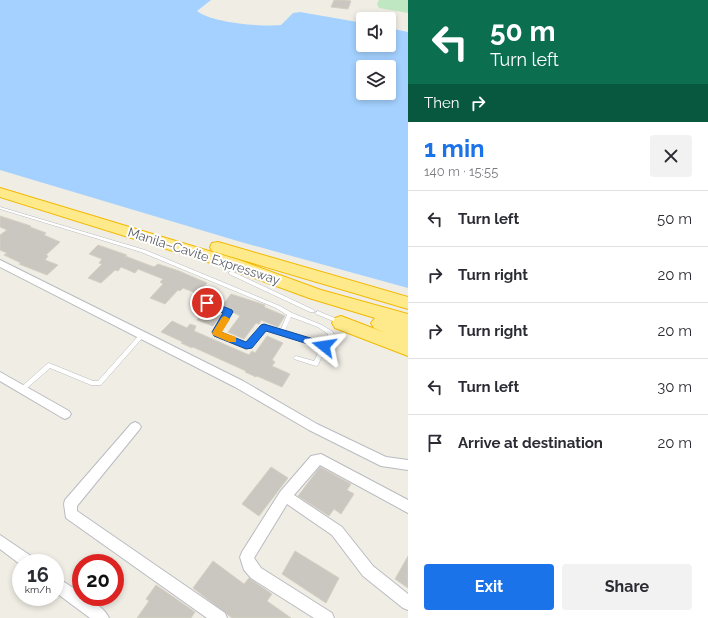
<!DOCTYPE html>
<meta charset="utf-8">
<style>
:root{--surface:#fff;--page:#f2f2f3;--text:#2b2b33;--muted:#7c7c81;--line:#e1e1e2;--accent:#1a73e8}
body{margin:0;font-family:Raleway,sans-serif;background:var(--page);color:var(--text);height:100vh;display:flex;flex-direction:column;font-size:15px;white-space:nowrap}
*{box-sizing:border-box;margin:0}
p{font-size:13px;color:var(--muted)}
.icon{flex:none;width:22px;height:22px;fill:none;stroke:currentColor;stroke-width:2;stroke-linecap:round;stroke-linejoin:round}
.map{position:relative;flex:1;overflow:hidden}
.side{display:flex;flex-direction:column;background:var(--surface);width:300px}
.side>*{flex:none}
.guide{background:#0b6e4f;color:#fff;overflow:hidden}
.tools{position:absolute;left:356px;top:12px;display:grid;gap:8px}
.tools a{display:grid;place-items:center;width:40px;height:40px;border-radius:4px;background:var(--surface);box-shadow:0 2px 6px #0003;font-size:20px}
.speed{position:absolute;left:12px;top:554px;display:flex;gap:8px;font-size:20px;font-weight:700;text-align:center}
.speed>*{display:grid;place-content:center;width:52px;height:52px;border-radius:50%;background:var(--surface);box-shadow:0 2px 6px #0003;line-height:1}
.speed small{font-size:10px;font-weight:400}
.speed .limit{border:6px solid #d22;background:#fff;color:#111}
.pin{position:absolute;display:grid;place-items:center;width:34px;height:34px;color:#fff;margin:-17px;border:2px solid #fff;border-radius:50%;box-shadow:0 1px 4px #0007}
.me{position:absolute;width:44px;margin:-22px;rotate:285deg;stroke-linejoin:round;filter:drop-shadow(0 0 3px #0008)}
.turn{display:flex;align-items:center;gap:14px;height:84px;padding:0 16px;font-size:18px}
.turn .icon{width:52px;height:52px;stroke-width:2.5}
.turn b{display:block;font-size:28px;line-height:34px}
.then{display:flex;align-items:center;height:38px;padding:0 16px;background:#0003;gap:8px;font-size:15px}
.round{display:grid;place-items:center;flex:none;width:42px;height:42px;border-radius:4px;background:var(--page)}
.summary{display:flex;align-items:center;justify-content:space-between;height:68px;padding:0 16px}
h1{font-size:24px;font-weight:700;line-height:30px;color:var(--accent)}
.button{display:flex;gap:8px;margin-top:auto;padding:8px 16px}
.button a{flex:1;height:46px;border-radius:4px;background:var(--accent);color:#fff;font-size:16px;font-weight:700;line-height:46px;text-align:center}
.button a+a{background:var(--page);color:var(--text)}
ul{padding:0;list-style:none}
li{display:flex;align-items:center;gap:12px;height:56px;padding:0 16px;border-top:1px solid var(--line)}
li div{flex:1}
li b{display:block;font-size:15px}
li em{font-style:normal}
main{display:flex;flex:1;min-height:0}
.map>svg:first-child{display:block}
.green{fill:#bfe8c2}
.water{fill:#a4d1ff;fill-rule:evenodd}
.building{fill:#cac7c1;stroke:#d4d0c2}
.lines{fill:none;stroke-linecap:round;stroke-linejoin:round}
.lane-casing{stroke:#b9bbc1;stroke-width:1}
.street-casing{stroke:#b9bbc1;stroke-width:2}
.highway-casing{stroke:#f3b900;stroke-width:2}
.lane{fill:#fff;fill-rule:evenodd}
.street{fill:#fff;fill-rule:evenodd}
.highway{fill:#ffea8b;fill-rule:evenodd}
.route{fill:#1a73e8;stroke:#114b97}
.slow{fill:#f59e0b}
.labels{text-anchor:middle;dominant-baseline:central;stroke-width:4;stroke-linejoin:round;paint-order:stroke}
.street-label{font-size:13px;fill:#5c5f65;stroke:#fff}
</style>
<main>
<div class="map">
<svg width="408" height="618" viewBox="0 0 408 618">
<rect width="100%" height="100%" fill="#efede4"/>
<!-- green -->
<path class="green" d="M379 0H408V13L379 8 377 4Z"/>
<!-- water -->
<path class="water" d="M0 0H211L197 11C212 23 262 27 281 25L293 13 300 12 363 23V45H389V28L408 32V288L241 242 0 170ZM363 67H389V93H363Z"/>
<!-- building -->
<path class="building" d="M334 0H345L351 1 348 9 331 7Z
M0 216 31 226 30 227 46 233 44 235 60 242 46 255 48 256 45 260 58 265 47 275 19 264 21 263 4 255 7 253 0 250V235L7 230 0 227Z
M98 245 127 255 125 256 154 267 158 264 179 271 207 283 198 294 183 288 180 291 178 290 165 304 150 298 163 284 160 282 163 279 138 269 135 273 121 267 118 271 115 270 101 283 88 278 102 264 99 263 102 259 89 254Z
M231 294 265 305 264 307 285 316 278 327 261 320 259 324 256 323 244 339 228 332 240 316 222 306Z
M206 310 221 316 213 326 197 320Z
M172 321 187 328 190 324 196 326 194 331 249 355 252 351 255 353 267 336 283 343 272 360 275 362 272 366 290 374 282 387 257 376 256 377 245 372 246 371 193 347 192 348 181 343 183 342 161 332Z
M271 467 288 478 259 516 242 504Z
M320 467 351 484 347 490 354 494 341 514 334 509 329 516 298 496Z
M295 551 339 578 326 603 282 574Z
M408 556V588L395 579Z
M213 561 244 584 249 578 272 594 267 601 291 618H232L193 588Z
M156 585 195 612 191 618H137L149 601 146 599Z"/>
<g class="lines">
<defs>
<path id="lane" d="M0 207 145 250 280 306 292 313 322 325 333 332 334 335 333 339 330 343 326 347 318 365 316 366 294 359 293 358 294 357 296 356 314 361 321 347 265 329 249 347H245L215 335 214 332 225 313 205 304V302H209L230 311 231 312 220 333 246 344 262 326 264 325 280 331 287 315 276 308 141 252 0 209ZM291 317 318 327 328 334 327 339 323 344 284 332Z
M231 271 314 310 315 311 314 312H310L229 274V272Z
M318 311 342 321 343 322 340 324 316 314 315 313Z
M142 333 144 334 145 335 144 336 101 385H91L50 368 25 390H21L20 388 47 364 49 363 93 381H98L140 334Z"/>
<path id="street" d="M0 260 243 381 317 424 386 457 408 460V470L381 466 309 430 235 387 0 267Z
M0 372 69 411 71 414 69 417 65 419 61 417 0 381Z
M135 422 139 424 141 427 139 430 77 506V511L225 613 227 618H207L66 518 64 504 65 500 131 424Z
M321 454 408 500V513L320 465 294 495 342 527 373 566 408 594V610L403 608 363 576 332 535 287 504 254 558 261 568 332 613 334 618H314L251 578 244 570 240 557 242 552 280 492 311 456Z
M0 535 34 558 36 563H21V565L0 549Z
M55 576 81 593V597C90 597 106 610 109 618H90L55 592Z"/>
<path id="highway" d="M0 188 239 260 321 290 408 314V356L335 328 332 323 335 318 341 316 383 332 374 328 371 323 375 318 309 298 227 268 0 197Z
M218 242 408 297V309L212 251 210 247 212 243Z"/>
</defs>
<!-- lane casing -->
<use href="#lane" class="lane-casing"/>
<!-- street casing -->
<use href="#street" class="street-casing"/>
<!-- highway casing -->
<use href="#highway" class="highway-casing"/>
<!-- lane -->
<use href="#lane" class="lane"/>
<!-- street -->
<use href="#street" class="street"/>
<!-- highway -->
<use href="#highway" class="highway"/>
</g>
<!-- route -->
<path class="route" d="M207 300 232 310 233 312 221 332 246 342 261 325 264 324 327 343 329 346 324 349 266 331 252 348 246 349 214 336 212 332 223 313 204 305 203 303Z"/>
<!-- slow -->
<path class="slow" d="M225 316 230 319 222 332 236 337V342H229L213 335 212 333 222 317Z"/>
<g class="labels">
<!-- street labels -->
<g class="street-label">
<text transform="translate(204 256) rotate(18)">Manila–Cavite Expressway</text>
</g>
</g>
</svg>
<div class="tools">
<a><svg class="icon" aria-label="sound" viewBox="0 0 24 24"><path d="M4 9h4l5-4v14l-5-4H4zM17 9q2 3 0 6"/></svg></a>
<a><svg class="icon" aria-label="layers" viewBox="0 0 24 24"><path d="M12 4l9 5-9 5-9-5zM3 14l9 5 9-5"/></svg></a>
</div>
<div class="speed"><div>16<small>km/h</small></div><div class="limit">20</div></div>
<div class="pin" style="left:207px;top:303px;background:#d93025"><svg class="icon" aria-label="arrive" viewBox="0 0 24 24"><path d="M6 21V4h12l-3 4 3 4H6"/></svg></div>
<svg class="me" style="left:324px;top:346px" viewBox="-20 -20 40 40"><path d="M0-17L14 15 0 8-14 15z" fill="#1a73e8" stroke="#fff" stroke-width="4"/></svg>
</div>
<section class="side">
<div class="guide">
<div class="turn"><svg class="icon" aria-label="left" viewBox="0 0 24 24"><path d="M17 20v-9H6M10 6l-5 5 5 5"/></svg><div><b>50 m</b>Turn left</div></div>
<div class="then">Then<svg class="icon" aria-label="right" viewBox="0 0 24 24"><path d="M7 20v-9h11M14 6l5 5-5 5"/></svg></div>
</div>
<div class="summary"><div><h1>1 min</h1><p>140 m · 15:55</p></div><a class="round"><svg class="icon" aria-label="close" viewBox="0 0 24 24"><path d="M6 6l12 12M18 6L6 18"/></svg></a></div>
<ul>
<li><svg class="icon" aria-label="left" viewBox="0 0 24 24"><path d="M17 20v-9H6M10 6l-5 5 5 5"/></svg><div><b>Turn left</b></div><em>50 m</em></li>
<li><svg class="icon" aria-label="right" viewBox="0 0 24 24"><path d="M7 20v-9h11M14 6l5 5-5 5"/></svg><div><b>Turn right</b></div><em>20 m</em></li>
<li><svg class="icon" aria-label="right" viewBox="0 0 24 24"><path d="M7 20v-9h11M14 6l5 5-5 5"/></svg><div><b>Turn right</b></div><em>20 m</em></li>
<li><svg class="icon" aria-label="left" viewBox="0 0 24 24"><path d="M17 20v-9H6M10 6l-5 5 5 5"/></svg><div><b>Turn left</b></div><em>30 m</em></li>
<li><svg class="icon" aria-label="arrive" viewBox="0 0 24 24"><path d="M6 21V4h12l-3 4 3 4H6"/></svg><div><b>Arrive at destination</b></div><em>20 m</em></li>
</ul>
<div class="button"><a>Exit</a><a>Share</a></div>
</section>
</main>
